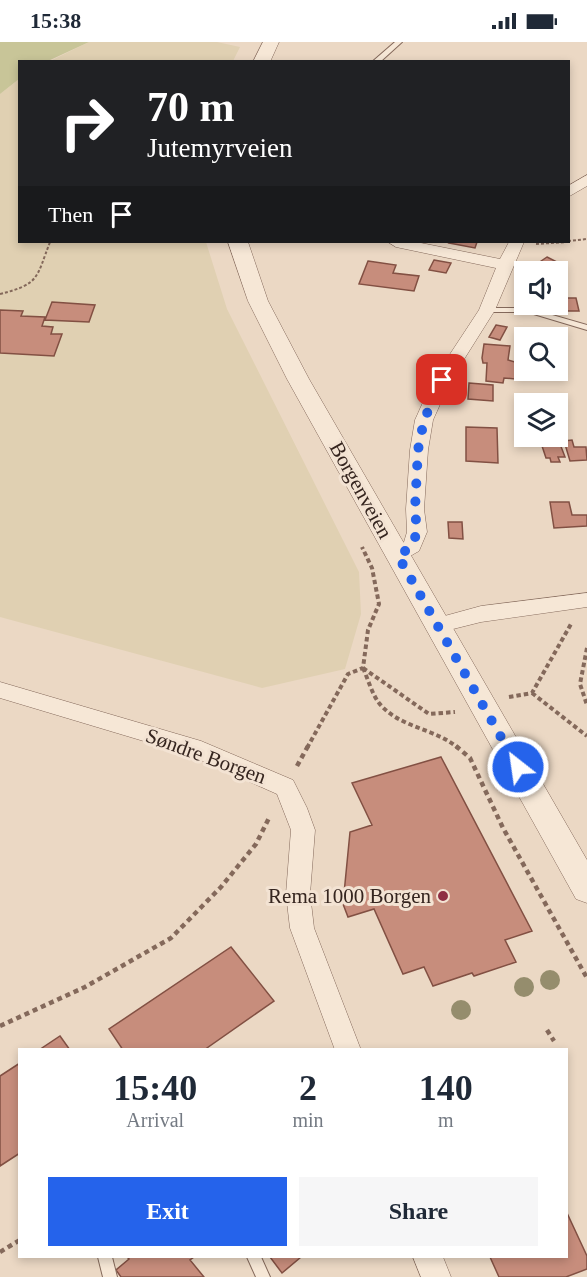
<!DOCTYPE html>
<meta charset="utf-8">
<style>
:root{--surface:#fff;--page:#f6f6f7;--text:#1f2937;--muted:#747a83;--accent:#2563eb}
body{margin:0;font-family:"Times New Roman",serif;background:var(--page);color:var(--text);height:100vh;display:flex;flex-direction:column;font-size:22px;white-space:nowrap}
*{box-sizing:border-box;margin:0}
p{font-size:20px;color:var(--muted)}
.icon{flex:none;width:33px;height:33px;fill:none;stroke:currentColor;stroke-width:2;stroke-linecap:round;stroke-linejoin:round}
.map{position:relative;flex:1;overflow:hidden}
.panel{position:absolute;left:18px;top:1006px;width:550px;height:210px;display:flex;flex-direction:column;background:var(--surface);border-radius:0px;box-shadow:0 3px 9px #0003}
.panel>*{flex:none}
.banner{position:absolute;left:18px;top:18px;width:552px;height:183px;border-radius:0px;box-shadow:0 3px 9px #0003;background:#202124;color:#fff;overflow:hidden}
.fabs{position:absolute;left:514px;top:219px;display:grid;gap:12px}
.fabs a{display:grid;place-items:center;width:54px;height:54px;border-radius:0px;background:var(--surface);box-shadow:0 3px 9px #0003;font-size:30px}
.pin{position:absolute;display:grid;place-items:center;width:51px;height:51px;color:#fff;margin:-26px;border-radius:12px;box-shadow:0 3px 9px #0006}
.me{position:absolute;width:66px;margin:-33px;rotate:330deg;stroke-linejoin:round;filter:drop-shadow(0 0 4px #0008)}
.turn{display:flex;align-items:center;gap:21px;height:126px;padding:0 30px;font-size:27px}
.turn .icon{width:78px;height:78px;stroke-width:2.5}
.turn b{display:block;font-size:42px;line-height:51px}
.then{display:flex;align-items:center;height:57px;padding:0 30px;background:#0003;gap:12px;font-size:22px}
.eta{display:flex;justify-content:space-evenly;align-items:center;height:102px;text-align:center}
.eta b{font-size:36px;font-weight:800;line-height:42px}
.action{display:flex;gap:12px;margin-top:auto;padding:12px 30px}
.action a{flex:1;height:69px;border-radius:0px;background:var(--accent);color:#fff;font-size:24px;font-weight:800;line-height:69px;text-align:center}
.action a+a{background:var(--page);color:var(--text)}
.status{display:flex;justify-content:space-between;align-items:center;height:42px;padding:0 30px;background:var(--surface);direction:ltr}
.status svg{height:16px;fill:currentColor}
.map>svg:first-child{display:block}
.farmland{fill:#e0d0b2}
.green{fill:#c8c598}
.building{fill:#c78d7c;stroke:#825043;stroke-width:1.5}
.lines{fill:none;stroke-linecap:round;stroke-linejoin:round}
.service-casing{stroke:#84695b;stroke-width:2}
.minor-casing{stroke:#84695b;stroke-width:1}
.tertiary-casing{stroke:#84695b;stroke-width:1}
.path-far2{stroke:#84695b;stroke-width:2;stroke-dasharray:3 2;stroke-linecap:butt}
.path-far1{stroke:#84695b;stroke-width:4;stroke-dasharray:4.5 3;stroke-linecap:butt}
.path{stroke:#84695b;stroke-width:4.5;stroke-dasharray:5 4;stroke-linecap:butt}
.service{fill:#f6e7d6;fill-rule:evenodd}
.minor{fill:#f6e7d6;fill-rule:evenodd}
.tertiary{fill:#f6e7d6;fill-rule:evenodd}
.tree{fill:#958d6d}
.route{stroke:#2563eb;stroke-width:10;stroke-dasharray:0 18}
.poi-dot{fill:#8f2f43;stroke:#f3e3d3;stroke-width:2}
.labels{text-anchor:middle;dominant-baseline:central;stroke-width:6;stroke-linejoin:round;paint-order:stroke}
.street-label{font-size:21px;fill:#35251f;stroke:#f3e3d3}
.poi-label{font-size:21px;fill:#35251f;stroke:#f3e3d3;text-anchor:end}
</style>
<div class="status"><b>15:38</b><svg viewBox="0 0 49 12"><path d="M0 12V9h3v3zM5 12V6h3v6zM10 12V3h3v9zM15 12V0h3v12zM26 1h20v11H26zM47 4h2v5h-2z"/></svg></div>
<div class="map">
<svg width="587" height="1235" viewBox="0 0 587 1235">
<rect width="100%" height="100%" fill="#ebd8c4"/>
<!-- farmland -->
<path class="farmland" d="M89 0H217L240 5 233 19 48 20Z
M19 37 20 200H206L227 267 359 530 361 572 345 627 262 646 0 575V52Z"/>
<!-- green -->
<path class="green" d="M0 0H89L48 19 20 20 19 37 0 52Z"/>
<!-- building -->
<path class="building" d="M450 200H477L475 206 449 201Z
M547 215 561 222 550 230H525Z
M434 218 451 221 446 231 429 228Z
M368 219 396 223 393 231 419 234 414 249 359 242Z
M558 256H576L579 269H552L551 262H558Z
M52 260 95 263 89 280 45 278Z
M0 268 23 269 21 274 45 275 42 284 53 285 51 292H62L54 314 0 311Z
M496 283 507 285 500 298 489 295Z
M484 302 510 304 508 318 515 320V337L504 336 503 341 486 339 487 321H483L482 316Z
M469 341 493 343V359L468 357Z
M466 385 497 386 498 421 466 419Z
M557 394 565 415H558L560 420H551L550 416H546L539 395Z
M572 398 574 405H586L587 418 570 419 564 399Z
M550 460H569L572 473H587V484L554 486Z
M448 480H462L463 497 449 496Z
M441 715 532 889 505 898 516 920 474 934 472 931 433 944 424 925 403 932 374 867 348 875 343 862 350 790 372 783 352 741Z
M231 905 274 959 204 1008H123L109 987Z
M60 994 70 1008H39Z
M20 1021V1111L0 1124V1034Z
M567 1171 587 1214V1227L566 1235H499L490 1215H567Z
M127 1215H194L190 1218 204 1235H121L116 1228 129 1217Z
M270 1215H301L282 1231Z"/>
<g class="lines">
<defs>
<path id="service" d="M395 0H402L380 20H372Z
M484 266H528L587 283V288L527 270H484Z
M98 1215H112L117 1235H103Z
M247 1215H261L270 1235H256Z"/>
<path id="minor" d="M587 133V144L568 155V144Z
M388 200H416L500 217 509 200H524L495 268 451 338 433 378 428 408 424 467 427 490 419 509 398 521 391 519 388 514 404 500 407 490 406 467 410 408 415 378 433 338 479 268 496 226 396 205Z
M587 551V565L481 580 437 591 430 588 427 583 430 578 481 564Z
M0 640 201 699 293 738 307 766 315 788 310 852 314 886 361 1008H335L290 886 286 852 291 788 277 752 187 712 0 656Z
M413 1215H443L451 1235H421Z"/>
<path id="tertiary" d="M263 0H279L270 20H253Z
M228 200H248L268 259 309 337 587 818V861L576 857 287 337 248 259Z"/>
</defs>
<!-- service casing -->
<use href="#service" class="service-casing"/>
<!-- minor casing -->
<use href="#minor" class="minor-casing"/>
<!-- tertiary casing -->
<use href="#tertiary" class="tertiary-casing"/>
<!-- path-far2 -->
<path class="path-far2" d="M568 199 587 197
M536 202 567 200
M0 252C40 242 36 236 50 200"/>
<!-- path-far1 -->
<path class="path-far1" d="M587 606 580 642 587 663
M363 626C368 637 372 652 379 661 399 686 435 686 458 706
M363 626 429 672 455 670
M532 651 587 694
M509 655 532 651 571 582
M307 706 348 632 363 626 368 588 379 562 372 526 362 505"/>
<!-- path -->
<path class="path" d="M456 704 470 716 503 786 587 936
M297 724 308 704
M0 984 85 945 171 896 221 845 256 802 270 774
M547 988 554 999
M0 1210 20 1198"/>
<!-- service -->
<use href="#service" class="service"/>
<!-- minor -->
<use href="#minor" class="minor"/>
<!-- tertiary -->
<use href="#tertiary" class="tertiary"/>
</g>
<!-- trees -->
<g class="tree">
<circle cx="550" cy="938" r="10"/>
<circle cx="524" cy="945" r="10"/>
<circle cx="461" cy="968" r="10"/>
</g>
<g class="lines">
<!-- route -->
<path class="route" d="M442 338 424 378 418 408 415 467 417 490 412 504 398 514 518 725"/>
</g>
<!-- markers -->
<circle class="poi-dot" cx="443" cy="854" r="6"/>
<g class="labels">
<!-- street labels -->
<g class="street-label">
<text transform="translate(361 448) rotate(61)">Borgenveien</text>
<text transform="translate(206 714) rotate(20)">Søndre Borgen</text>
</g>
<!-- poi labels -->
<g class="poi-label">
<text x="431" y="854">Rema 1000 Borgen</text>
</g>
</g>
</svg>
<div class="fabs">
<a><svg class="icon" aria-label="sound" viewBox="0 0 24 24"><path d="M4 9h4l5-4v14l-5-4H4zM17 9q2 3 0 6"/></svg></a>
<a><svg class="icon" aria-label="search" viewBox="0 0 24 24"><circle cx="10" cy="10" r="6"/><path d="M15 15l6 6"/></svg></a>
<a><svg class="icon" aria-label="layers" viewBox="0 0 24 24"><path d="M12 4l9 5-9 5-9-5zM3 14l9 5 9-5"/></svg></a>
</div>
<div class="pin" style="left:442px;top:338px;background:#d93025"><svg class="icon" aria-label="arrive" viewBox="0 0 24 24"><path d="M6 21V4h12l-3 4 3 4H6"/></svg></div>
<svg class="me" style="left:518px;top:725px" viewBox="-20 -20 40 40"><circle r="17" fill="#2563eb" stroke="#fff" stroke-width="3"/><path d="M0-11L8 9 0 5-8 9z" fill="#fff"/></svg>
<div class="banner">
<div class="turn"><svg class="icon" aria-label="right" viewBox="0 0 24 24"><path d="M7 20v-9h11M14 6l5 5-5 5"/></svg><div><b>70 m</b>Jutemyrveien</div></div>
<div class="then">Then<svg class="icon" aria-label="arrive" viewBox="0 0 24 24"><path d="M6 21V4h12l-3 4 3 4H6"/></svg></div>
</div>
<section class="panel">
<div class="eta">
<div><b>15:40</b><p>Arrival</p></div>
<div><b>2</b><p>min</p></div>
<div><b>140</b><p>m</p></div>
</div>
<div class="action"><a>Exit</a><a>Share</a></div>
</section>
</div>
